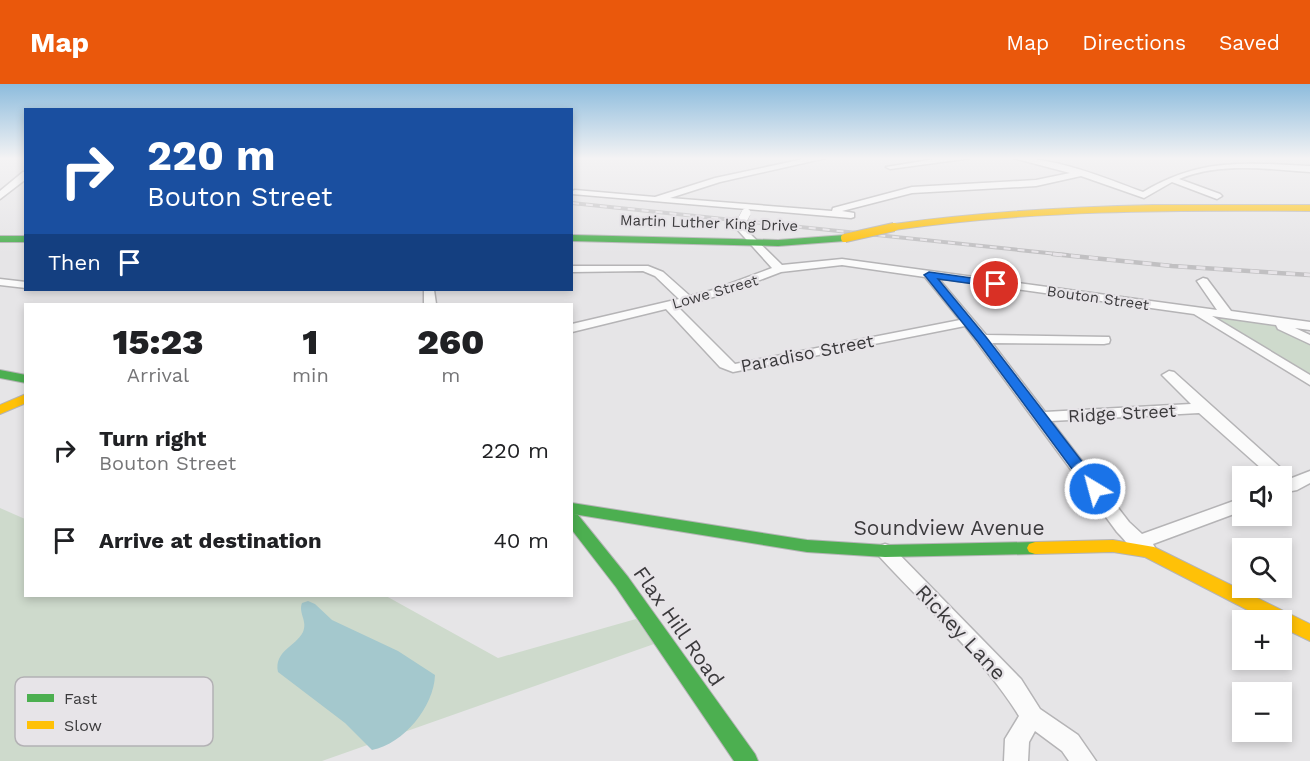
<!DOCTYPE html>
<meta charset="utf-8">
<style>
:root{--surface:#fff;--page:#f6f6f6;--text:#202124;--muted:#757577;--accent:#ea580c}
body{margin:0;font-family:"Work Sans",sans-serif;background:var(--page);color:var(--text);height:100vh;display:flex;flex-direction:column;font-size:22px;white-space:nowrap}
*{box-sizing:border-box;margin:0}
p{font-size:20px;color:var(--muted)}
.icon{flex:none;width:33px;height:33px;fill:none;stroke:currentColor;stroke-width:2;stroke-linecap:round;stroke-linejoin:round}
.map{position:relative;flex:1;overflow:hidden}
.sheet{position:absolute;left:24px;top:219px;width:549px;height:294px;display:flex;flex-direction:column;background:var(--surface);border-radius:0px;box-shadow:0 3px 9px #0003}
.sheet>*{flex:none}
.guide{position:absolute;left:24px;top:24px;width:549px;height:183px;border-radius:0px;box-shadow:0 3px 9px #0003;background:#1a4fa0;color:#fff;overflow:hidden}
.fabs{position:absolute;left:1232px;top:382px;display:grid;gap:12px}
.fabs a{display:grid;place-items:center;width:60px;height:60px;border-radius:0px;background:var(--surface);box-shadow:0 3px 9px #0003;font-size:30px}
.pin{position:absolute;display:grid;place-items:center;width:51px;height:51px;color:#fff;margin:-26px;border:3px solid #fff;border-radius:50%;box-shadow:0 2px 6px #0007}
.me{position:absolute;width:66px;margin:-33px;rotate:323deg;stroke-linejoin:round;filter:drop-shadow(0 0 4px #0008)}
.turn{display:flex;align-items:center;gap:21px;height:126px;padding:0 24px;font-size:27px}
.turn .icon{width:78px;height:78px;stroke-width:2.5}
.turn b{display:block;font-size:42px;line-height:51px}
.then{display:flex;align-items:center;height:57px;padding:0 24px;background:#0003;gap:12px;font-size:22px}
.eta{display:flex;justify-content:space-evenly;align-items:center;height:102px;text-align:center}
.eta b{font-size:36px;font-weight:800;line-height:42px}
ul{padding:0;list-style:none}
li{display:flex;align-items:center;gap:18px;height:90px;padding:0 24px}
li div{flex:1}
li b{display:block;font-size:22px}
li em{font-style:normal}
header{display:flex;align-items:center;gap:36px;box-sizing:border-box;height:84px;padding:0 30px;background:var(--accent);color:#fff}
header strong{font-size:28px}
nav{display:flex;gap:33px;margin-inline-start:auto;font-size:21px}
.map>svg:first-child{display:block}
.green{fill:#cedacc}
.water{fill:#a4c8cd}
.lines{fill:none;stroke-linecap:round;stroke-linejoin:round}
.street-casing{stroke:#b5b4b6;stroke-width:3}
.fast-casing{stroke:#b5b4b6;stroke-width:2}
.slow-casing{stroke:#b5b4b6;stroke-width:2}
.street{fill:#fbfbfb;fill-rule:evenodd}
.fast{fill:#4caf50;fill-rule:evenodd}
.slow{fill:#ffc107;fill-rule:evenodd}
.rail-far1-casing{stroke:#c1c0c2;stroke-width:4}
.rail-casing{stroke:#c1c0c2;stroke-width:4.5}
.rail-far1{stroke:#e7e4e8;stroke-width:2;stroke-dasharray:7;stroke-linecap:butt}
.rail{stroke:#e7e4e8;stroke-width:3;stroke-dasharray:9;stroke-linecap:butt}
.street-bridge-casing{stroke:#b5b4b6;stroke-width:10;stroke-linecap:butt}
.slow-bridge-casing{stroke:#b5b4b6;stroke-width:10;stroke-linecap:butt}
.street-bridge{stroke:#fbfbfb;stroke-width:9}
.slow-bridge{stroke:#ffc107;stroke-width:8}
.route{fill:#1a73e8;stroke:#114b97;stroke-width:1.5}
.labels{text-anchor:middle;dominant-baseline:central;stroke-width:4.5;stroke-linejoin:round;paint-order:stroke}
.far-street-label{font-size:15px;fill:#3b3a3c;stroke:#e7e4e8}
.street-label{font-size:18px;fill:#3b3a3c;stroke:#e7e4e8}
.near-street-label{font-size:21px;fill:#3b3a3c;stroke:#e7e4e8}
.key{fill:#e7e4e8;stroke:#b3b1b4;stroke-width:1.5}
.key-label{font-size:16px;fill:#3b3a3c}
</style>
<header>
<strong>Map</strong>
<nav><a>Map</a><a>Directions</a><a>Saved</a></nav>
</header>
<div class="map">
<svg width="1310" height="677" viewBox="0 0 1310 677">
<rect width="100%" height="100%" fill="#e6e5e7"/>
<!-- green -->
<path class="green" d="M1213 233 1273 239 1310 259V292Z
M0 424 25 435 26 512H386L498 574 636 535 654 560 322 677H0Z"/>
<!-- water -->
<path class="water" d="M308 517 315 520 332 536 398 567 435 591C434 622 404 660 372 666L345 639 278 588C274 567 295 563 303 548 308 537 298 529 302 519Z"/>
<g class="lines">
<defs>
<path id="street" d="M808 74H826L720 98 670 114 832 127 833 124 912 103 1036 96 1070 89 1013 74C1058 74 1102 93 1143 108 1201 73 1246 79 1310 82V88C1267 85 1219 78 1179 95L1220 110 1222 112 1217 115 1172 98 1144 114 1081 92 1036 102 912 109 842 127 854 129V133L851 134 572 110V107L575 106 655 113 715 94Z
M942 74H971L890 85 886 83Z
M23 88H26V95L0 115V107Z
M739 139 782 181 842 175 1217 226 1197 197 1203 194 1207 195 1231 227 1310 238V246L1295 244 1310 251V260L1278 245 1276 241 1212 232 1310 291V301L1194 230 938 194 986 251 1109 253 1110 256 1109 259 1104 260 992 259 1045 328 1191 320 1162 291 1169 287 1174 288 1292 394 1310 387V399L1297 406 1281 409V393H1271L1199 329 1051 337 1129 438 1142 450 1242 414V427L1153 460 1157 467 1154 472C1139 477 1127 458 1117 448L965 242 733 288 720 283 666 225 572 248V240L679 215 655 192 643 187 572 188V182H648L663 188 690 212 713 206 772 184 736 144 734 142ZM842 181 925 193 960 236 735 280 677 222 721 211 781 188Z
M0 195 26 198V204L0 201Z
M424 206H434L436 220H424Z
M885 460 891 462 1021 595 1040 625 1078 651 1096 677H1069L1062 667 1035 647 1029 658 1028 677H1004L1005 655 1019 632C985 576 924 521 879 472L876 467 879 462Z"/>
<path id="fast" d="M572 151 778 156 845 151 850 154 845 157 778 162 572 157Z
M0 152H26V158H0Z
M0 286 26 291V299L0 294Z
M572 419 807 456 885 461 1035 458 1041 460 1043 464 1041 468 1035 470 885 473 807 468 573 430 578 431 628 493 755 670 758 677H734L616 503 572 446Z"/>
<path id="slow" d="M1153 121H1310V127C1171 126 1032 126 894 146L890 143 894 140C980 128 1066 123 1153 121Z
M26 310V319L0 330V321Z
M1113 456 1154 463 1310 540V557L1281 543V537H1269L1145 473 1113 468 1035 470 1029 468 1027 464 1029 460 1035 458Z"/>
</defs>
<!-- street casing -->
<use href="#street" class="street-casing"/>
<!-- fast casing -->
<use href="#fast" class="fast-casing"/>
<!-- slow casing -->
<use href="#slow" class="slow-casing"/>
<!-- street -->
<use href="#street" class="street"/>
<!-- fast -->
<use href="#fast" class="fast"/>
<!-- slow -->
<use href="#slow" class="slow"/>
<defs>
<path id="rail-far1" d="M572 119 1067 171"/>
<path id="rail" d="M1053 170 1172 182 1310 191"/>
</defs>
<!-- rail-far1 casing -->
<use href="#rail-far1" class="rail-far1-casing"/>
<!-- rail casing -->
<use href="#rail" class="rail-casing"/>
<!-- rail-far1 -->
<use href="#rail-far1" class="rail-far1"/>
<!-- rail -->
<use href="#rail" class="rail"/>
<defs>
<path id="street-bridge" d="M739 142 746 129"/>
<path id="slow-bridge" d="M845 154 894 143"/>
</defs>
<!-- street-bridge casing -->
<use href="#street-bridge" class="street-bridge-casing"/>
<!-- slow-bridge casing -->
<use href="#slow-bridge" class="slow-bridge-casing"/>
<!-- street-bridge -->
<use href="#street-bridge" class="street-bridge"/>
<!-- slow-bridge -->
<use href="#slow-bridge" class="slow-bridge"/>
</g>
<!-- sky -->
<linearGradient id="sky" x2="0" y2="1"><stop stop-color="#8dbcdd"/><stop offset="0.44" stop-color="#f4f3f4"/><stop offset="1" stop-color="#f4f3f4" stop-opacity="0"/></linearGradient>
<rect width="1310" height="169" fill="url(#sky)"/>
<!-- route -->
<path class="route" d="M929 188 1000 198 1001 200 996 203 938 195 986 253 1100 401 1102 405 1100 408H1089L978 258 926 193 924 191Z"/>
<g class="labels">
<!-- far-street labels -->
<g class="far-street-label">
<text transform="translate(709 139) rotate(2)">Martin Luther King Drive</text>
<text transform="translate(715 208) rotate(-16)">Lowe Street</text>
<text transform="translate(1098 214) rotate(8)">Bouton Street</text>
</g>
<!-- street labels -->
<g class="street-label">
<text transform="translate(807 269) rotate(-11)">Paradiso Street</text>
<text transform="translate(1122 329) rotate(-3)">Ridge Street</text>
</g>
<!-- near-street labels -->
<g class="near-street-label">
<text x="949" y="443">Soundview Avenue</text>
<text transform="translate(679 542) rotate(55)">Flax Hill Road</text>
<text transform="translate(961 548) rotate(47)">Rickey Lane</text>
</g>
</g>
<!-- legend -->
<rect x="15" y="593" width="198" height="69" rx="9" class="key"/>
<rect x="27" y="610" width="27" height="8" fill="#4caf50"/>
<rect x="27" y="637" width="27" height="8" fill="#ffc107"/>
<g class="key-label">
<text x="64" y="620">Fast</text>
<text x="64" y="647">Slow</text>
</g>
</svg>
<div class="fabs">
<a><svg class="icon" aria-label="sound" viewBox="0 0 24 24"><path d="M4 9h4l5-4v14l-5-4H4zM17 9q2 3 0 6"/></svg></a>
<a><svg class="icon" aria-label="search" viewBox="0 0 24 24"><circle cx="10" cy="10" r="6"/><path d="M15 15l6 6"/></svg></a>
<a>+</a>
<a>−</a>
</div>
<div class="pin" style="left:996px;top:200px;background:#d93025"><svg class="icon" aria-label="arrive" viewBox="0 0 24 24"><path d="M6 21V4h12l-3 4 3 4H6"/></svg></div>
<svg class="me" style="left:1095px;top:405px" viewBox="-20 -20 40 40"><circle r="17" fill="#1a73e8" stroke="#fff" stroke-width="3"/><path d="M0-11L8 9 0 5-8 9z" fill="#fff"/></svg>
<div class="guide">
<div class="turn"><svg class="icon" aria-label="right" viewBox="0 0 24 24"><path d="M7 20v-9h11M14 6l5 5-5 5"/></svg><div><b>220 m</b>Bouton Street</div></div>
<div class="then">Then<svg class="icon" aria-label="arrive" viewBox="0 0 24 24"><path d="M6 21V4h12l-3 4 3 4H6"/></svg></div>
</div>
<section class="sheet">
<div class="eta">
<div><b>15:23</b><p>Arrival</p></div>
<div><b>1</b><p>min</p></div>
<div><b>260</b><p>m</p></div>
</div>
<ul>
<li><svg class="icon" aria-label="right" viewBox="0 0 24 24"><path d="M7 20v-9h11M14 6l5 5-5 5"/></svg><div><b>Turn right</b><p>Bouton Street</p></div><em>220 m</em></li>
<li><svg class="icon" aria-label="arrive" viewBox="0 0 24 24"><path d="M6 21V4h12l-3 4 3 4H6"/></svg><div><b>Arrive at destination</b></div><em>40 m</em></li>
</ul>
</section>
</div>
